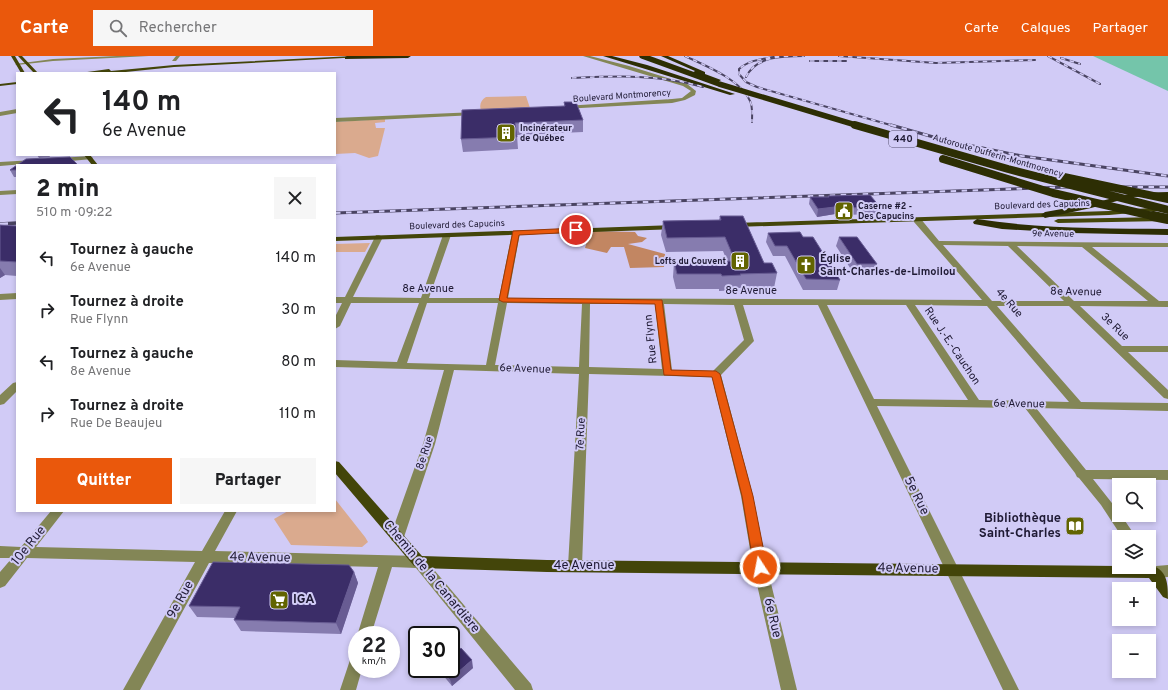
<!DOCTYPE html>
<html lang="fr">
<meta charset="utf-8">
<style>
:root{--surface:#fff;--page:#f6f6f6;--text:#202124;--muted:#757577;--accent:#ea580c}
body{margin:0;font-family:Overpass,sans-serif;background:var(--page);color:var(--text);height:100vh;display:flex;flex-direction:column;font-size:15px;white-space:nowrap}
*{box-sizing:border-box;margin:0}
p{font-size:13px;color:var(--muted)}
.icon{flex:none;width:22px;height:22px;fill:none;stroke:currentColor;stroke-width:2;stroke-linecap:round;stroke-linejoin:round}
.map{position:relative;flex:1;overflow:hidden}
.side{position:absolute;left:16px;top:108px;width:320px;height:348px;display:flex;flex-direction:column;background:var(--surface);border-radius:0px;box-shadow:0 2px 6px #0003}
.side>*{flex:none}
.banner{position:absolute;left:16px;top:16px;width:320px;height:84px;border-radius:0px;box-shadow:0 2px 6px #0003;background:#fff;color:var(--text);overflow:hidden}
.fabs{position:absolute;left:1112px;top:422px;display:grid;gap:8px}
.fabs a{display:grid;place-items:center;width:44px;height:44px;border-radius:0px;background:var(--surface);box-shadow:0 2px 6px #0003;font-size:20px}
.speed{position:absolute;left:348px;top:570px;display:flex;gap:8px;font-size:20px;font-weight:700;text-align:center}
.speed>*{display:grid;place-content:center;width:52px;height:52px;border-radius:50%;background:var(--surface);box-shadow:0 2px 6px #0003;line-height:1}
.speed small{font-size:10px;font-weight:400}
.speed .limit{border:2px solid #111;border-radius:6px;background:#fff;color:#111}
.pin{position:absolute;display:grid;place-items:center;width:34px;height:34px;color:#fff;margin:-17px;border:2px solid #fff;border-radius:50%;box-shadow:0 1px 4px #0007}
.me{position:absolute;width:44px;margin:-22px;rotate:349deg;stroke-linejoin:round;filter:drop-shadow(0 0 3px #0008)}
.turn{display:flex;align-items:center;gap:14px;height:84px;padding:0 20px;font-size:18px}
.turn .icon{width:52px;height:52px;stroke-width:2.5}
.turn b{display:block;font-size:28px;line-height:34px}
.round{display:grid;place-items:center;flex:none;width:42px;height:42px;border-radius:0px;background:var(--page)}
.head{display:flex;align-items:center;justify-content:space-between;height:68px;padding:0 20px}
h1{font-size:24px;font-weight:800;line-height:30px}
.cta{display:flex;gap:8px;margin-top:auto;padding:8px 20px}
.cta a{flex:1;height:46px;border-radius:0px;background:var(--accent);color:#fff;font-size:16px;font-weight:800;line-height:46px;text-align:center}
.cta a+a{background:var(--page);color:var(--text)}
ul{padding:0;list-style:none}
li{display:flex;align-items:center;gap:12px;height:52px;padding:0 20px}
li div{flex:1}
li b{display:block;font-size:15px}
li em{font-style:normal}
header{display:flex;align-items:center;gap:24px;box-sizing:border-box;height:56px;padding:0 20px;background:var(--accent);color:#fff}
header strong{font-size:19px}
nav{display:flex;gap:22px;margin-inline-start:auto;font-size:14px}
.search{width:280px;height:36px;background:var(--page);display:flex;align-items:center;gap:10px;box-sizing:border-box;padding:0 14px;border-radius:0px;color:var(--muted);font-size:15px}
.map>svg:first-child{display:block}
.green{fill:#daaa8e}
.forest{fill:#c28662}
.water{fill:#74c5aa}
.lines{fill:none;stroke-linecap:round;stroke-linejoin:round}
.minor{fill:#838656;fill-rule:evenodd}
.major{fill:#43450a;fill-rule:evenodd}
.highway{fill:#2d2e04;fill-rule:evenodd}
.rail-far2-casing{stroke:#4a4462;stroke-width:2}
.rail-far1-casing{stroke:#4a4462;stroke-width:3}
.rail-casing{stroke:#4a4462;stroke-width:3.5}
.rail-far2{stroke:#d1cbf6;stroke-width:1.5;stroke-dasharray:4.5;stroke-linecap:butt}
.rail-far1{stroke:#d1cbf6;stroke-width:2;stroke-dasharray:5.5;stroke-linecap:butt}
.rail{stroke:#d1cbf6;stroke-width:2.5;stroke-dasharray:8;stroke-linecap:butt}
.highway-bridge-far2{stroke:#2d2e04;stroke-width:5.5}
.highway-bridge-far1{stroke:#2d2e04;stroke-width:8}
.highway-bridge{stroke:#2d2e04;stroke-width:10}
.wall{fill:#867caf}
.shaded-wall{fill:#685c93}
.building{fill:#3b2d68;stroke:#685c93}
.route{fill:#ea580c;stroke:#983908}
.labels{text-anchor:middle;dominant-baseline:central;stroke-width:4;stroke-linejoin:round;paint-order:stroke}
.far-street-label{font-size:9px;fill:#1f1a34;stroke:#d1cbf6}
.far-poi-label{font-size:9px;font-weight:bold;fill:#1f1a34;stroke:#d1cbf6;text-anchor:start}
.shield{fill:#d1cbf6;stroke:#544f6e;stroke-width:1}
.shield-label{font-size:10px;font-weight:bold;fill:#1f1a34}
.poi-label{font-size:11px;font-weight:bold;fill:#1f1a34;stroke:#d1cbf6;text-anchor:start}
.street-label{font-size:11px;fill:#1f1a34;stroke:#d1cbf6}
.near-street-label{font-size:13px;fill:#1f1a34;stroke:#d1cbf6}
.near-poi-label{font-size:13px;font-weight:bold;fill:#1f1a34;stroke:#d1cbf6;text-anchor:end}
</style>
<header>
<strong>Carte</strong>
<div class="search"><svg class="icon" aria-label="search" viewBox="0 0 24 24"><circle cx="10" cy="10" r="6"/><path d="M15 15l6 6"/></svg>Rechercher</div>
<nav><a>Carte</a><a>Calques</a><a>Partager</a></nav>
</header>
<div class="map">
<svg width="1168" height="634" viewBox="0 0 1168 634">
<rect width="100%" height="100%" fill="#d1cbf6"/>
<!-- green -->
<path class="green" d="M526 40 530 52 481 54C479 49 481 44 486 41Z
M385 63V66L375 67 376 72H385L378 100 369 102 355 97 335 98V66Z
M370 187 365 196H335V188Z
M335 443 365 481 368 486 362 491 291 489 274 463 288 455H335Z"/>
<!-- forest -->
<path class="forest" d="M590 175 635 176 638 180 647 182 642 186 628 188 665 198 664 211 630 212 624 191H611L607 197 585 192Z"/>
<!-- water -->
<path class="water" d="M1093 0H1168V35Z"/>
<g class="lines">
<!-- minor -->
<path class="minor" d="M117 0H149L53 5 17 9 15 8 53 3Z
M176 0H180L176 5H172Z
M583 0H590L629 10 687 28 696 35 695 39 685 44 672 47 563 53V51L565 50 672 43 682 42 691 35 683 30Z
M17 53V57L0 60V56Z
M477 56 478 57 475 59 335 66V62Z
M90 100 93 102 92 103 60 106 57 104 60 102Z
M34 104 36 105V107L0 110V106Z
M17 134V138L0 139V135Z
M914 162H920L939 185 1168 187V191H1092L1159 245H1168V251L1080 250 1122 290H1168V296H1128L1168 334V343L1164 342 1069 250H997L1081 346 1168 347V355L1036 352 1086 414H1168V424L1093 423 1119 456V459H1121L1136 481H1122L1101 449 1079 422 1077 421 1075 417 1025 352 877 350 1019 634H1003L818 249H743L754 285 721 319 753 440 767 511 797 634H781L753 511 741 440 712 321 589 318 582 510 580 514 575 516 570 514 568 510 579 318 454 314 435 388 404 481 402 485 397 486 392 485 390 481 423 388 444 314 335 311V304L397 306 419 247H351L340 270 335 273V261L342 247H335V241H345L376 179H379L383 181 353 241 421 242 443 179 447 177 451 179 429 242H499L512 177 516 175 520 177 508 242 982 244 914 166ZM943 189 1008 190 1064 245H992ZM1017 190 1082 191 1148 245H1074ZM427 247H498L486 309 407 307ZM507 247 582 248 579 311 495 309ZM590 248H655L662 313 589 311ZM664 248 734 249 744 284 713 315 672 314ZM827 249H906L968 344 874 343ZM915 249 987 250 1069 346 979 344Z
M17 237V243L0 244V238Z
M17 326V335L4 348 0 349V339L13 327Z
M51 455H64L36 491 202 495 225 455H237L215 495 419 500 424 502 531 628 533 634H515L416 512 392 511 371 579 357 580 378 511 209 507 140 634H123L195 506 27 502 5 530 0 532V516L12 502H0V490L21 491Z
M1149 506 1156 510 1168 509V521C1156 522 1149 524 1143 512L1149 511Z
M357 596V613H362L356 634H340L352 598Z"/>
<!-- major -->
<path class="major" d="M11 0H15L25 17H21Z
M18 0H22L38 17H34Z
M353 0H381L174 11 116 17H80L109 13 111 15 174 9Z
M17 26V28L0 30V28Z
M84 99H90L98 109H92Z
M1164 151 1167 153 1166 154 1109 159 735 171 731 169 735 167 1109 155Z
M1162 161H1165V165L1058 167 1054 165 1058 163Z
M675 169 679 171 678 173 335 185V181Z
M335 405 339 406 422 500 547 504 1119 510V511L1153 510C1168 515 1168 530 1168 543L1163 541 1149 522 547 516 419 512 414 510 335 417Z"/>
<!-- highway -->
<path class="highway" d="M347 0H411L408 2 345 3V1Z
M603 0H612L647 9 735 38 730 39Z
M661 0H668L705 16V18L721 24 718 26 693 18 692 17 695 15Z
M1168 136V140L1132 141 1091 152 1045 162 1041 159 1045 156 1090 148 1132 137Z
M977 163C1040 173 1104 172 1168 173V179L1071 177 1002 173 974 168 973 166Z"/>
<defs>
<path id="rail-far2" d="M685 0C704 9 742 24 750 45 753 51 752 59 752 66
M779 0C765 3 750 3 739 13V18L746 26 757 31 894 70
M839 0 936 7 1035 4
M1048 0 1100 28
M1061 2 1080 8
M810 5H846
M746 21C756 0 783 0 804 0
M572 22C617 20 660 18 703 31"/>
<path id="rail-far1" d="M891 69 944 84 1022 100 1168 120
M335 157 1068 131H1168"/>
<path id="rail" d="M0 168 17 167"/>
</defs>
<!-- rail-far2 casing -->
<use href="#rail-far2" class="rail-far2-casing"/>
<!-- rail-far1 casing -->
<use href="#rail-far1" class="rail-far1-casing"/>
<!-- rail casing -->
<use href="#rail" class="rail-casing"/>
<!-- rail-far2 -->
<use href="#rail-far2" class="rail-far2"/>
<!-- rail-far1 -->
<use href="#rail-far1" class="rail-far1"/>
<!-- rail -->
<use href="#rail" class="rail"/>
<!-- highway-bridge-far2 -->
<path class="highway-bridge-far2" d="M642 0 719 28 859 70"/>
<!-- highway-bridge-far1 -->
<path class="highway-bridge-far1" d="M855 69 1008 113 1168 154
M943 103 1053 137 1157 161
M1064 121 1168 143"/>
<!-- highway-bridge -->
<path class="highway-bridge" d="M1153 160 1168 163"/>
</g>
<!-- wall -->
<path class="wall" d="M564 46 583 64V76L517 79 518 93 463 96 461 83 564 50Z
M37 99H49L50 101 39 102Z
M17 109V121H14L10 114Z
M828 140 880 151 878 158 843 159 841 157 817 161 809 148 810 141H828Z
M720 160 764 207 777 217 774 232H738V234L719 235V233H676L673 221 674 206 727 205 723 195 666 196 661 179 663 165 719 164Z
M0 169 17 170V220L5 219 0 222Z
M768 177 803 181 840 224 837 234H803L785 200H773L766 186Z
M839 181 877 208 873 218H854L836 190Z
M354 516 358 527 341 578 241 575 234 564 235 562 197 561 189 550Z
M473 612 452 630 442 618 440 613Z"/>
<!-- shaded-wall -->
<path class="shaded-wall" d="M843 150 841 157 817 161 818 153Z
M0 212 5 219 0 222Z
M354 516 358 527 341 578 336 567Z
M472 604 473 612 452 630 450 623Z"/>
<!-- building -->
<path class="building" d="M564 46H576L583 64 515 67 517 81 461 83 462 54 565 50Z
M70 101 78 109H17L26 103Z
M17 109V114H10Z
M870 139 880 151 845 152 843 150 818 153 810 141H829L828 140Z
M720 160H743L764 207H772L777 217 740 218 741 219 722 220 721 218H677L674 206 735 205 725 181 667 182 663 165 721 164Z
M0 169 17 170V206L0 205Z
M800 176 803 181H813L840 224 806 223 787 190H775L768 177Z
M839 181H857L877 208H857Z
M213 506 349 509 354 516 336 567 234 564 240 551 189 550Z
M461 592 472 604 450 623 442 613H451V600Z"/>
<!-- route -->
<path class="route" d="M576 172 580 174 579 176 519 179 507 242 662 244 671 314 716 315 720 318 753 440 767 511 765 515 760 516 756 515 754 511 742 440 712 321 664 319 655 248 503 246 499 244 513 175Z"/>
<!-- icons -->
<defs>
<symbol id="building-square" viewBox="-11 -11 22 22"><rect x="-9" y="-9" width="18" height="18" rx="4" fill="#626400" stroke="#d1cbf6"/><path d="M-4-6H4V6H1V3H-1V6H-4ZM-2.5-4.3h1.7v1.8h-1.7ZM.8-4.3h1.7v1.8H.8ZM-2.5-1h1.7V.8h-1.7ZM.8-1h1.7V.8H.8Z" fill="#fff"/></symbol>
<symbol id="civic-square" viewBox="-11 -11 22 22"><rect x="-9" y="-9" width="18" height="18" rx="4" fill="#626400" stroke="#d1cbf6"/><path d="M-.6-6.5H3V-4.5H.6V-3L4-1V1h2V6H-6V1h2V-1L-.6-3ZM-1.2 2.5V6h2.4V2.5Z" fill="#fff"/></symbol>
<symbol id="church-square" viewBox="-11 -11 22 22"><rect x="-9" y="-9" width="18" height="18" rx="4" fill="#626400" stroke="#d1cbf6"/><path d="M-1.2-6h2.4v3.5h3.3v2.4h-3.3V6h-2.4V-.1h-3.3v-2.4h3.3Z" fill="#fff"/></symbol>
<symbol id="library-square" viewBox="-11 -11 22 22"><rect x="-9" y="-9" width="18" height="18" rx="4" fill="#626400" stroke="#d1cbf6"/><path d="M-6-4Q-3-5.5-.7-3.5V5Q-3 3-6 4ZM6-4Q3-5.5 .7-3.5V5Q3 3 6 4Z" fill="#fff"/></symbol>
<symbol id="supermarket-square" viewBox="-11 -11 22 22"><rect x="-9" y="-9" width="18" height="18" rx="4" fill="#626400" stroke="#d1cbf6"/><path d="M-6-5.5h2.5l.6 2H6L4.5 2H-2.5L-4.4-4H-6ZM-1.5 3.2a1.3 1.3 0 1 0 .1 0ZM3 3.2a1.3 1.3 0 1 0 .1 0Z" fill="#fff"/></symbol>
</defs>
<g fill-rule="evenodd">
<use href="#building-square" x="495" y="66" width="22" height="22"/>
<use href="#civic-square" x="833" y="144" width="22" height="22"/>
<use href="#building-square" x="729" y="194" width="22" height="22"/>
<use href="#church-square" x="795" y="198" width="22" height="22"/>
<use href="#library-square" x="1064" y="459" width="22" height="22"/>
<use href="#supermarket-square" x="268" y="533" width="22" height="22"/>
</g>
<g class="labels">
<!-- far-street labels -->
<g class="far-street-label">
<text transform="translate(622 40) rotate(-4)">Boulevard Montmorency</text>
<text transform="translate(998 100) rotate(16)">Autoroute Dufferin-Montmorency</text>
<text transform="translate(1042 149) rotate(-2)">Boulevard des Capucins</text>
<text transform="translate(457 169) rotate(-2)">Boulevard des Capucins</text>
<text transform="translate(1053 178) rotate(1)">9e Avenue</text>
</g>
<!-- far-poi labels -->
<g class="far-poi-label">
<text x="520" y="72">Incinérateur<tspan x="520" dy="10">de Québec</tspan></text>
<text x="858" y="150">Caserne #2 -<tspan x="858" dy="10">Des Capucins</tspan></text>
<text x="726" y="205" text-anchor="end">Lofts du Couvent</text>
</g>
<!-- shield labels -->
<rect class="shield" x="889" y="75" width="28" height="16" rx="3"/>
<g class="shield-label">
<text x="903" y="83">440</text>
</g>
<!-- poi labels -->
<g class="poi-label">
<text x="820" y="203">Église<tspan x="820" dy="13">Saint-Charles-de-Limoilou</tspan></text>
</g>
<!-- street labels -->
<g class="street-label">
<text x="428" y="233">8e Avenue</text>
<text x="751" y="235">8e Avenue</text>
<text transform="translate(1076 236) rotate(1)">8e Avenue</text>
<text transform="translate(1009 247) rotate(49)">4e Rue</text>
<text transform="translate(1115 271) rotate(44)">3e Rue</text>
<text transform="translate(651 283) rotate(-96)">Rue Flynn</text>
<text transform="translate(952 290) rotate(56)">Rue J.-E.-Cauchon</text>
<text transform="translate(525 313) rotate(2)">6e Avenue</text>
<text transform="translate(1019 348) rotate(1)">6e Avenue</text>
<text transform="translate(581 378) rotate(-87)">7e Rue</text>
<text transform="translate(425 397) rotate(-72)">8e Rue</text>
</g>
<!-- near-street labels -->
<g class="near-street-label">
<text transform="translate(916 440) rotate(64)">5e Rue</text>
<text transform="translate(29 490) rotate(-51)">10e Rue</text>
<text transform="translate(260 502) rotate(1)">4e Avenue</text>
<text x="584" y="510">4e Avenue</text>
<text transform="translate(908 513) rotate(1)">4e Avenue</text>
<text transform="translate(431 521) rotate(50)">Chemin de la Canardière</text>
<text transform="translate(181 544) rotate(-61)">9e Rue</text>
<text transform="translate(772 562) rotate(77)">6e Rue</text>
</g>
<!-- near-poi labels -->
<g class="near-poi-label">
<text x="1061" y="463">Bibliothèque<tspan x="1061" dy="15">Saint-Charles</tspan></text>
<text x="293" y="544" text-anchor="start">IGA</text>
</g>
</g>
</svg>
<div class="fabs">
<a><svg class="icon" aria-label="search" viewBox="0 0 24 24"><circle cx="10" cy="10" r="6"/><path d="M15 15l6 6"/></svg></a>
<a><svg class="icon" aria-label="layers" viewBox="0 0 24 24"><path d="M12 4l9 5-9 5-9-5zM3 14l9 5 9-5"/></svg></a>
<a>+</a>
<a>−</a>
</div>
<div class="speed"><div>22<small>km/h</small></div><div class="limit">30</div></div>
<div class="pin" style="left:576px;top:174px;background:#d93025"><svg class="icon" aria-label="arrive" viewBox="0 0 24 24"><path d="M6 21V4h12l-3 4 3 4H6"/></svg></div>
<svg class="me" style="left:760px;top:511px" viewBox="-20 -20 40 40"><circle r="17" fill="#ea580c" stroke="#fff" stroke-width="3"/><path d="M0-11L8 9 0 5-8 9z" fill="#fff"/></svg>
<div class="banner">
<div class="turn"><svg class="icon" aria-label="left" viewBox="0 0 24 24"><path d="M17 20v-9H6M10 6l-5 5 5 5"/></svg><div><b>140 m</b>6e Avenue</div></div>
</div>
<section class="side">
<div class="head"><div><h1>2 min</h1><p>510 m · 09:22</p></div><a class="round"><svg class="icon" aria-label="close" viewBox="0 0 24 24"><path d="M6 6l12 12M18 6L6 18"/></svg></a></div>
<ul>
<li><svg class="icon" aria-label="left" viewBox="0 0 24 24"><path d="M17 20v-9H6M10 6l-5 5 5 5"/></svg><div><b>Tournez à gauche</b><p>6e Avenue</p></div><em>140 m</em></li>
<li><svg class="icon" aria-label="right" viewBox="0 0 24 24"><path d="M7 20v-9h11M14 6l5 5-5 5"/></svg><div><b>Tournez à droite</b><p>Rue Flynn</p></div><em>30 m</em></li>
<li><svg class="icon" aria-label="left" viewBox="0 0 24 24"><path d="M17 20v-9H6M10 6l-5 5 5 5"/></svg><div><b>Tournez à gauche</b><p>8e Avenue</p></div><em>80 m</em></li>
<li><svg class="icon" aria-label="right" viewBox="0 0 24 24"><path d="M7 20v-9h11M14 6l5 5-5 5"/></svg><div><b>Tournez à droite</b><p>Rue De Beaujeu</p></div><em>110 m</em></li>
</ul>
<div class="cta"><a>Quitter</a><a>Partager</a></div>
</section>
</div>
